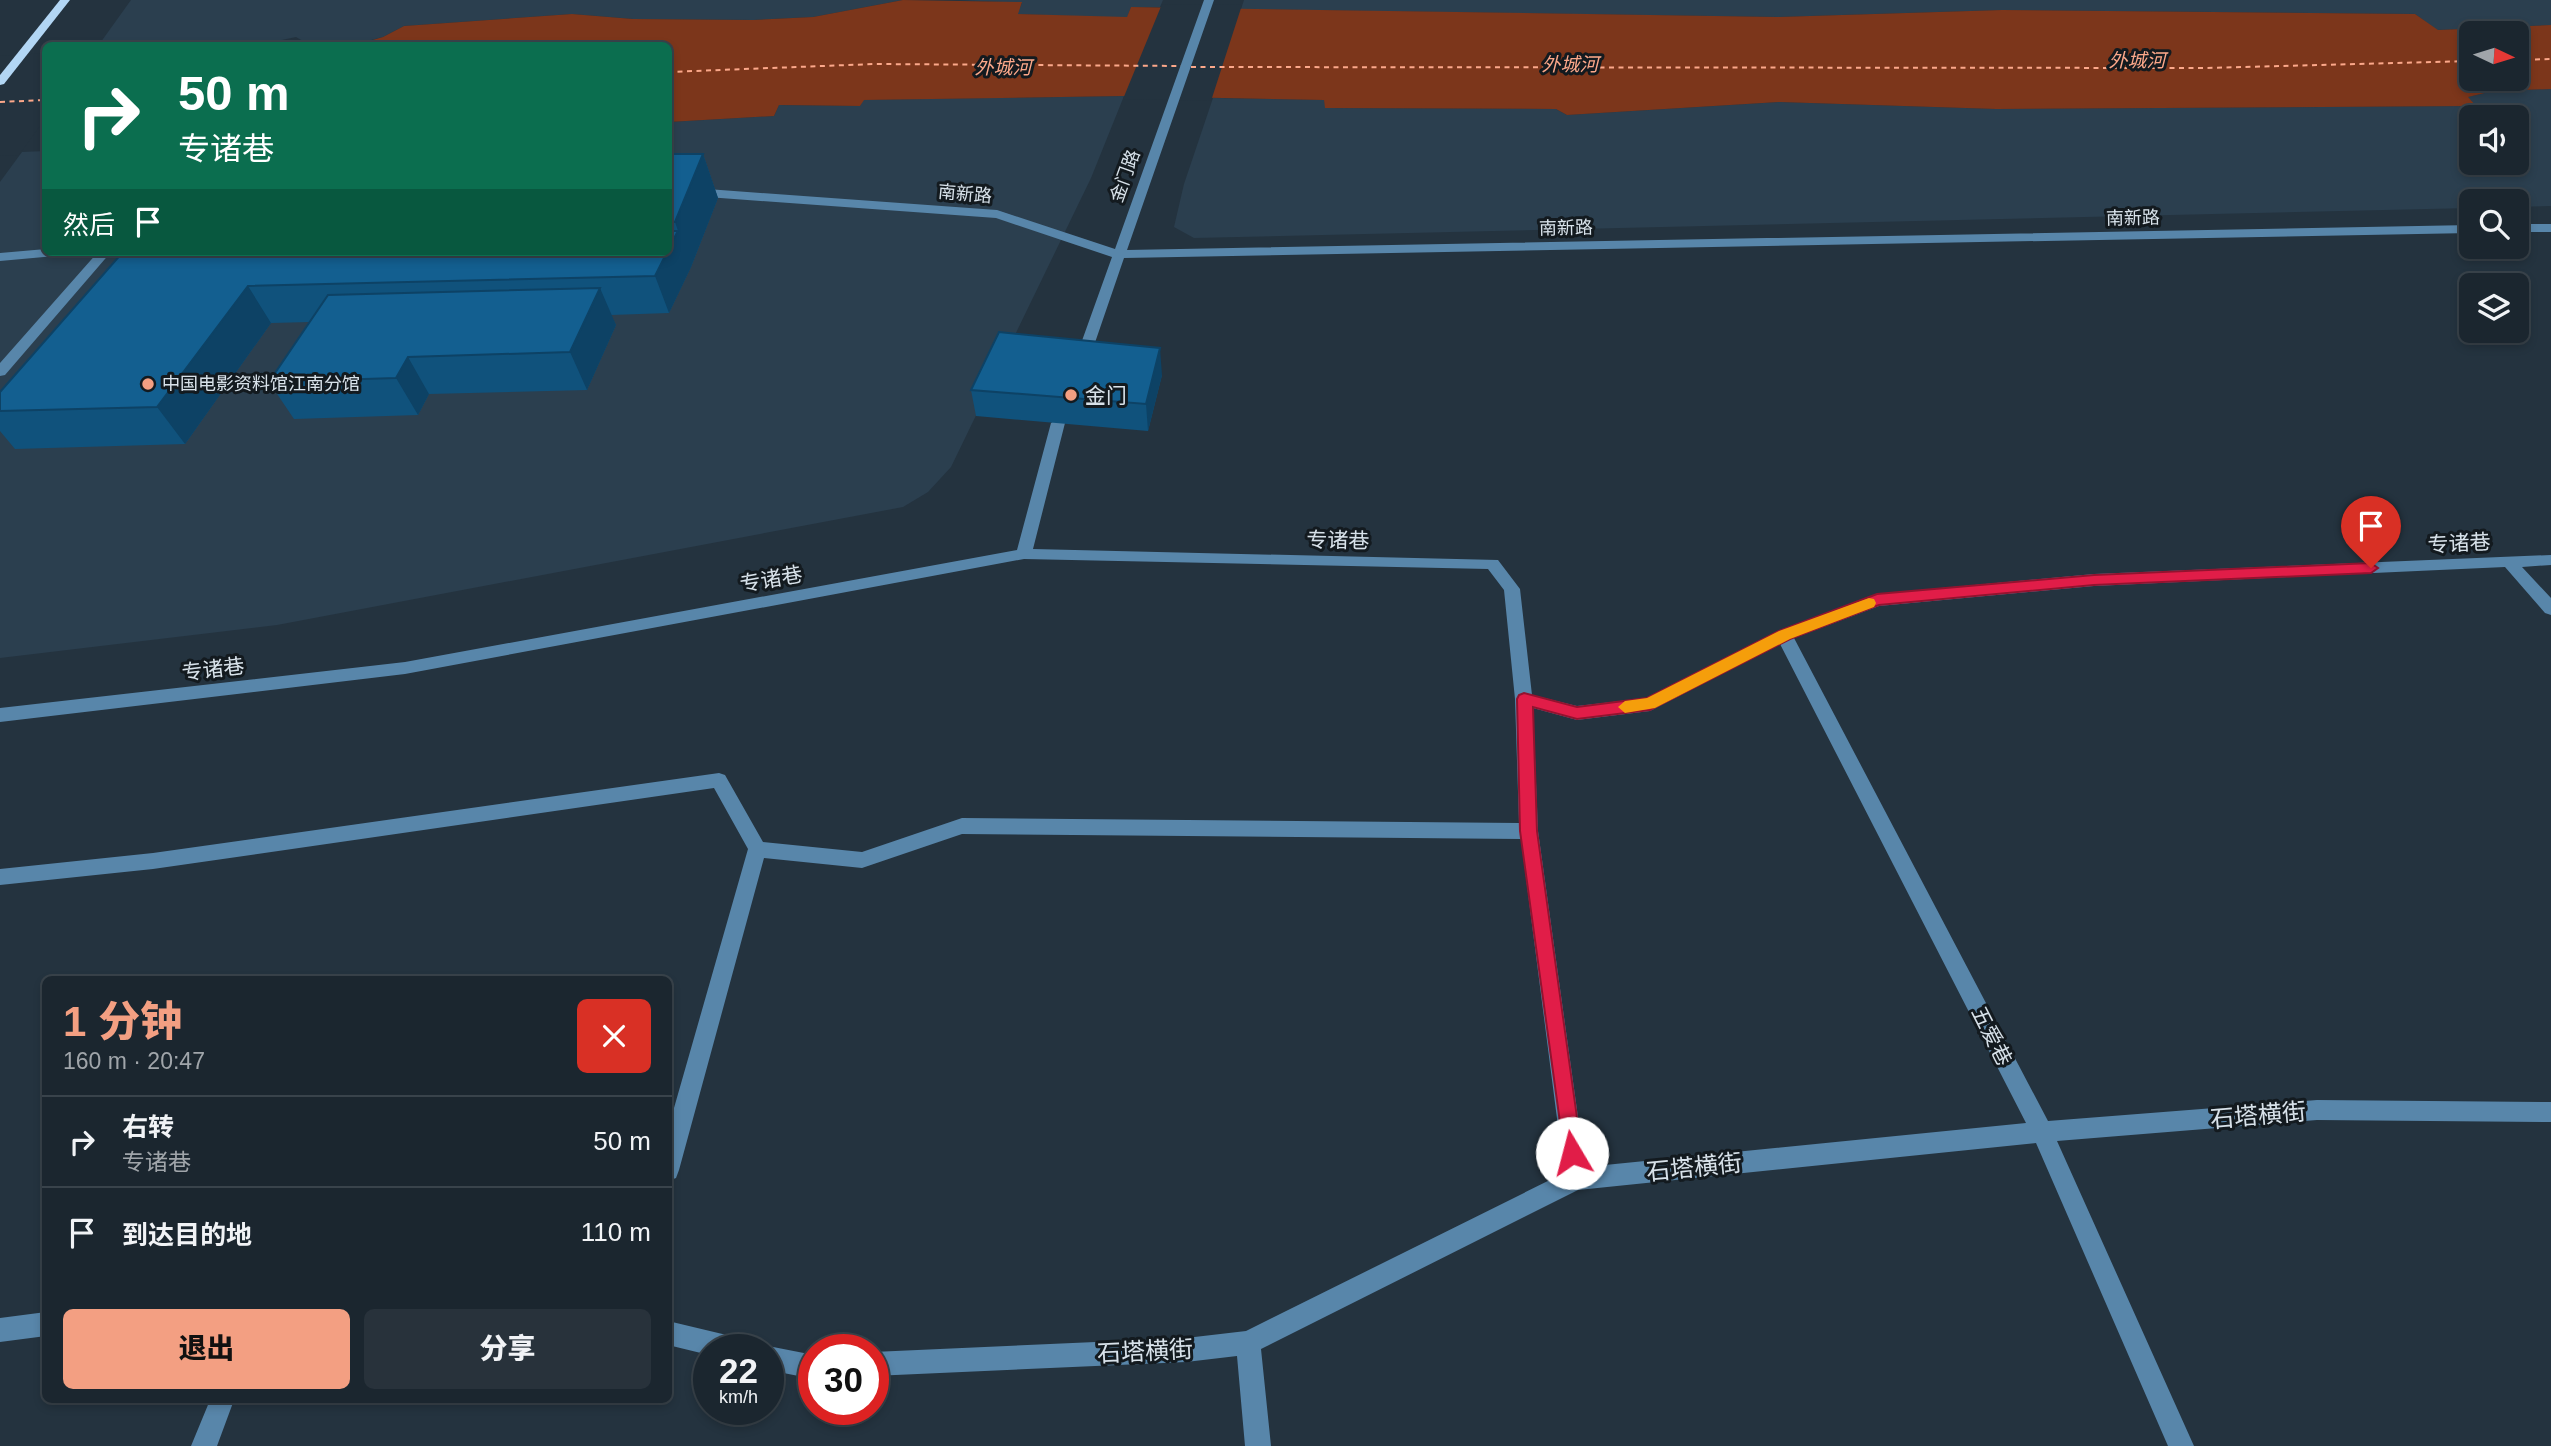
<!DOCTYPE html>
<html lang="zh">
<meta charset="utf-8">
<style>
:root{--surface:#1b262f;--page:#28323b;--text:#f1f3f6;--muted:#a0a5aa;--line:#39434b;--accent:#f39f82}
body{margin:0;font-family:Arial,"Noto Sans SC",sans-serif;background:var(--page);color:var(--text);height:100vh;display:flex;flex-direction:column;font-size:26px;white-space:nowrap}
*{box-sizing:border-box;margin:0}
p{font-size:23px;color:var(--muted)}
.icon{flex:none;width:38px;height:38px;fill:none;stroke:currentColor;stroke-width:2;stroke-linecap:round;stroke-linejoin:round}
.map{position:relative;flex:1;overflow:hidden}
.sheet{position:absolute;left:42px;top:976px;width:630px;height:427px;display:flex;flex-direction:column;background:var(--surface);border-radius:10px;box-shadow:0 4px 10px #0003,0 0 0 2px var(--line)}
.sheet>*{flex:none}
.hud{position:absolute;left:42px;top:42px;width:630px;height:214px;border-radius:10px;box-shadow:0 4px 10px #0003,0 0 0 2px var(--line);background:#0b6e4f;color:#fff;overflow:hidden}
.needle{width:46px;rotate:94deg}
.tools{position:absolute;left:2459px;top:21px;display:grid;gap:14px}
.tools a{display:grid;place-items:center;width:70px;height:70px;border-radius:10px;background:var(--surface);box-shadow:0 4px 10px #0003,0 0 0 2px var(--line);font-size:35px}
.speed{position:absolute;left:693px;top:1334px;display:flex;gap:14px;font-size:35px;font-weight:700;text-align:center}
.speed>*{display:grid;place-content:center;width:91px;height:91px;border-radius:50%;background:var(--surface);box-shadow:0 4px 10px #0003,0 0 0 2px var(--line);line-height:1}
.speed small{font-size:18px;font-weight:400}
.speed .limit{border:10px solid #d22;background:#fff;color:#111}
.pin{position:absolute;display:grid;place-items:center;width:60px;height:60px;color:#fff;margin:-72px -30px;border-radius:50% 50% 50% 0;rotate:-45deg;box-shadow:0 0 7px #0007}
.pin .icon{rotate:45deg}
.me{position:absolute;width:77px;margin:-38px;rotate:352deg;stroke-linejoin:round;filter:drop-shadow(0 0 5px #0008)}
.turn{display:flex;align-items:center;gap:24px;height:147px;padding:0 21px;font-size:32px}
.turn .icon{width:91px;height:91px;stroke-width:2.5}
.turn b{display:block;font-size:49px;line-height:60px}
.then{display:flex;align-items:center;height:66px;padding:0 21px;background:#0003;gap:14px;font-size:26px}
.round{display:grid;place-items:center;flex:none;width:74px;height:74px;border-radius:10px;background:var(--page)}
.overview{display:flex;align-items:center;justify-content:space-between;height:119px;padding:0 21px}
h1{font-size:42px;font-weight:800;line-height:52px;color:var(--accent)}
.button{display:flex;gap:14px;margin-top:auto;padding:14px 21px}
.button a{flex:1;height:80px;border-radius:10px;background:var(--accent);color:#111;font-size:28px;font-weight:800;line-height:80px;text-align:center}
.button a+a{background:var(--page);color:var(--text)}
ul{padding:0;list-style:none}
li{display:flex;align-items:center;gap:21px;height:91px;padding:0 21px;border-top:2px solid var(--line)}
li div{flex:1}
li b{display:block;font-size:26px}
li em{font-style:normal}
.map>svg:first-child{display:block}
.built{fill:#2b3f4f;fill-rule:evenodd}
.water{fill:#7c361b;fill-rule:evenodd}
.pier{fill:#24333f}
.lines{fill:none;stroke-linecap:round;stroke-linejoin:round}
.ferry{stroke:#fca88a;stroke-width:2;stroke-dasharray:5 4.5;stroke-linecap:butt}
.minor{fill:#5886aa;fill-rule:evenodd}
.major{fill:#b2d6f4;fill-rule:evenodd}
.wall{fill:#10527c}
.shaded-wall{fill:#0d4265}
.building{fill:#135f90;stroke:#0d4265;stroke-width:2}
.route{fill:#e11d48;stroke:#92132f;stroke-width:2}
.slow{fill:#f59e0b}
.poi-dot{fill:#f39f82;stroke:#131a1f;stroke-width:2.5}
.labels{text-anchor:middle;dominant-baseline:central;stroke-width:6;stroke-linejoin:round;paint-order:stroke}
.far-street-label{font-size:18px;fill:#d8e2ea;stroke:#131a1f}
.far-poi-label{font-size:18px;fill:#d8e2ea;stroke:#131a1f;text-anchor:start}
.far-water-label{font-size:19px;font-style:italic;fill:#fca88a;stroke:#131a1f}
.poi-label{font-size:21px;fill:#d8e2ea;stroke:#131a1f;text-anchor:start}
.street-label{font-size:21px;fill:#d8e2ea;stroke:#131a1f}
.near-street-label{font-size:24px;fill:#d8e2ea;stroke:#131a1f}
</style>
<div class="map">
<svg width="2551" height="1446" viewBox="0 0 2551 1446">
<rect width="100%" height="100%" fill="#24333f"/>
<!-- built -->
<path class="built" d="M131 0H903L813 17 753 20 633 19 572 14 404 26 383 37 352 45H310L296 37 258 45 98 46Z
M958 0H1163L1160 7H1131L1127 18 1017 14 1022 3Z
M1244 0H2551V25L2437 30 2415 14 2002 10 1778 17 1241 9Z
M2551 89V206L2517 207 2516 201H2471V208L1194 238 1174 227 1184 184 1213 98 1324 100 1326 108 1556 109 1567 115 1779 102 1996 109 2475 106 2467 97 2493 91ZM2471 117H2516V163H2471Z
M1124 96 1091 178 951 467 928 492 903 507 277 625 0 658V182L22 152 45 151 46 252H668L669 122 774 116 779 105 860 106 863 100Z"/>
<!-- water -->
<path class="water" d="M903 0 1022 2 1018 14 1127 17 1131 7 1778 17 2002 10 2415 14 2438 30 2551 25V89L2493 91 2468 97 2476 106 1996 109 1779 102 1567 115 1556 109 1325 108 1324 100 1124 96 864 100 860 106 779 105 774 116 669 122 668 46H352L383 37 404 26 572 14 633 19 753 20 813 17ZM2471 33H2516V79H2471Z"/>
<!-- pier -->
<path class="pier" d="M1162 4 1242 5 1211 101 1123 99Z
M46 53 45 119 19 155 0 156V56Z"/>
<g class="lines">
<!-- ferry -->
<path class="ferry" d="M2516 60 2551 59
M1191 67 2207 68 2471 61
M668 72 874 64 1182 66
M0 102 46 100"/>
<!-- minor -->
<path class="minor" d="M1204 0H1214L1127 250 2471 225V233L1124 258 1088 363 1081 367 1074 363 1112 257 996 218 707 197 668 198V190L707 189 997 210 1115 249Z
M2516 224H2551V232H2516Z
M46 249V252H61L55 256 0 261V253Z
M98 252H111L5 375 0 376V363Z
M1058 418 1065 423 1033 549 1498 560 1520 589 1532 695 1577 706 1647 698 1778 631 1877 594 2094 574 2551 555V565L2522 567 2551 598V615L2545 613 2505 567 2094 586 1879 606 1794 638 2048 1121 2317 1100 2551 1102V1122L2317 1120 2057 1141 2194 1446H2168L2036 1143 1578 1190 1261 1349 1271 1446H1245L1237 1356 1186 1362 873 1376V1352L1186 1338 1246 1331 1564 1173 1521 839 962 834 862 868 764 858 679 1170 676 1178 668 1181V1129L748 849 714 788 153 869 0 885V869L153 853 719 773 725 775 763 842 862 852 962 818 1519 823 1515 699 1504 590 1488 569 1024 559 405 674 0 722V708L405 662 1017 550 1051 423ZM1780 644 2026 1123 1585 1167 1538 831 1533 708 1577 720 1650 711Z
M46 1312V1336L0 1342V1318Z
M668 1321 735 1337 744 1340 747 1349H709V1355L668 1345Z
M768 1346 814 1355V1379L768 1370V1349H760Z
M210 1400H234L217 1446H191Z"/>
<!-- major -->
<path class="major" d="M60 0H70L4 84 0 85V75Z"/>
</g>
<!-- wall -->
<path class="wall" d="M668 154H703L718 198 691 267 669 313 611 315 616 325 587 390 429 394 418 415 294 419 269 382 310 322 271 323 185 444 15 449 0 431V392L123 252H668Z
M1162 375 1148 431 976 416 971 390Z"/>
<!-- shaded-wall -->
<path class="shaded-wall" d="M703 154 718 198 691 267 669 313 655 276 667 252H668V249L678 231 675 222Z
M248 286 271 323 185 444 157 407Z
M600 288 616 325 587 390 570 352Z
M1160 348 1162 375 1148 431 1146 404Z
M408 357 429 394 418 415 396 378Z"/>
<!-- building -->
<path class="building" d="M668 154H703L675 222H668Z
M668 231H678L668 249Z
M123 252H667L655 276 248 286 157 407 0 411V392Z
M600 288 570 352 408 357 396 378 269 382 328 295Z
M999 332 1160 348 1146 404 971 390Z"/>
<!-- route -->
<path class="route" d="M2371 563 2378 568 2371 573 2094 585 1879 605 1790 639 1650 710 1577 719 1533 707 1537 831 1582 1153 1579 1159 1572 1162 1565 1159 1520 831 1517 699 1519 695 1524 693 1577 707 1647 698 1779 631 1877 594 2094 575Z"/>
<!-- slow -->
<path class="slow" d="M1869 598 1874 599 1876 603 1874 607 1790 639 1655 708 1625 713 1618 707 1625 701 1647 698 1779 631Z"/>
<!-- markers -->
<g class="poi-dot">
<circle cx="148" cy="384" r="7"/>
<circle cx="1071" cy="395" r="7"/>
</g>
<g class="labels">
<!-- far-street labels -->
<g class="far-street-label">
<text transform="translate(1125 176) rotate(-70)">金门路</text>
<text transform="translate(965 194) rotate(5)">南新路</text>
<text transform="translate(2133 218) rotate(-1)">南新路</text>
<text transform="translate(1566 228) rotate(-1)">南新路</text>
</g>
<!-- far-poi labels -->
<g class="far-poi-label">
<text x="162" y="384">中国电影资料馆江南分馆</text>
</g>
<!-- far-water labels -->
<g class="far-water-label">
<text x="2137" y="60">外城河</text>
<text x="1570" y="64">外城河</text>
<text x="1003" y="67">外城河</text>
</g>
<!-- poi labels -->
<g class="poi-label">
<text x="1085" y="395">金门</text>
</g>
<!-- street labels -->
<g class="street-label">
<text transform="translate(1338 540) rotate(1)">专诸巷</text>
<text transform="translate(2459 543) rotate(-3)">专诸巷</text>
<text transform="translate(771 579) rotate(-10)">专诸巷</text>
<text transform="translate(213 669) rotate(-7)">专诸巷</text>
<text transform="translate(1992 1036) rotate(63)">五爱巷</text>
</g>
<!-- near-street labels -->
<g class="near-street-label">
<text transform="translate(2258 1115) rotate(-5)">石塔横街</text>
<text transform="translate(1694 1167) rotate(-6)">石塔横街</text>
<text transform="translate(1145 1351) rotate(-3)">石塔横街</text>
</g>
</g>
</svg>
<div class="tools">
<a><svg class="needle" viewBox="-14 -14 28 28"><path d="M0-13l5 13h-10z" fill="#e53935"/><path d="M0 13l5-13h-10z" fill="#a0a5aa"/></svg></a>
<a><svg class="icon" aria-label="sound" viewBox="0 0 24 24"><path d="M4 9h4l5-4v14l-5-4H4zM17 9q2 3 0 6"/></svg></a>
<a><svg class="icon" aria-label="search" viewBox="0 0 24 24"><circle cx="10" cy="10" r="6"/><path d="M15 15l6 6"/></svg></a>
<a><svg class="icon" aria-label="layers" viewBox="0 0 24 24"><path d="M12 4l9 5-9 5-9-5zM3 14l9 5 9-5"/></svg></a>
</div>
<div class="speed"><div>22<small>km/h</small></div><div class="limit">30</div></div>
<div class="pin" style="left:2371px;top:568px;background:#d93025"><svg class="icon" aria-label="arrive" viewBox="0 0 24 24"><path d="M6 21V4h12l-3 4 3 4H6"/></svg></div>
<svg class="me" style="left:1572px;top:1153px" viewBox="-20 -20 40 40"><circle r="19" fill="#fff"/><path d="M0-13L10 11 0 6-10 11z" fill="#e11d48"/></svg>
<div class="hud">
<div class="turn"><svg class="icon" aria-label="right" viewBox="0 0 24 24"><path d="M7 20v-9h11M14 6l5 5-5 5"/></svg><div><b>50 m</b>专诸巷</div></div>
<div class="then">然后<svg class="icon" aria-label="arrive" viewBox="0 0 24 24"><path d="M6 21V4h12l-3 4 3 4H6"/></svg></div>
</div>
<section class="sheet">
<div class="overview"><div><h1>1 分钟</h1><p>160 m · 20:47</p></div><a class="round" style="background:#d93025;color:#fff"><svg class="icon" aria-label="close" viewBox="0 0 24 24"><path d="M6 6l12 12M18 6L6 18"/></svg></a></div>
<ul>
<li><svg class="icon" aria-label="right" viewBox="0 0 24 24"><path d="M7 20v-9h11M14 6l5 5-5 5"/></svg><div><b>右转</b><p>专诸巷</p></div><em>50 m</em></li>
<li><svg class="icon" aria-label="arrive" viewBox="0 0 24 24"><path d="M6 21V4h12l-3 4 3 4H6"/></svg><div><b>到达目的地</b></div><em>110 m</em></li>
</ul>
<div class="button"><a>退出</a><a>分享</a></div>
</section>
</div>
